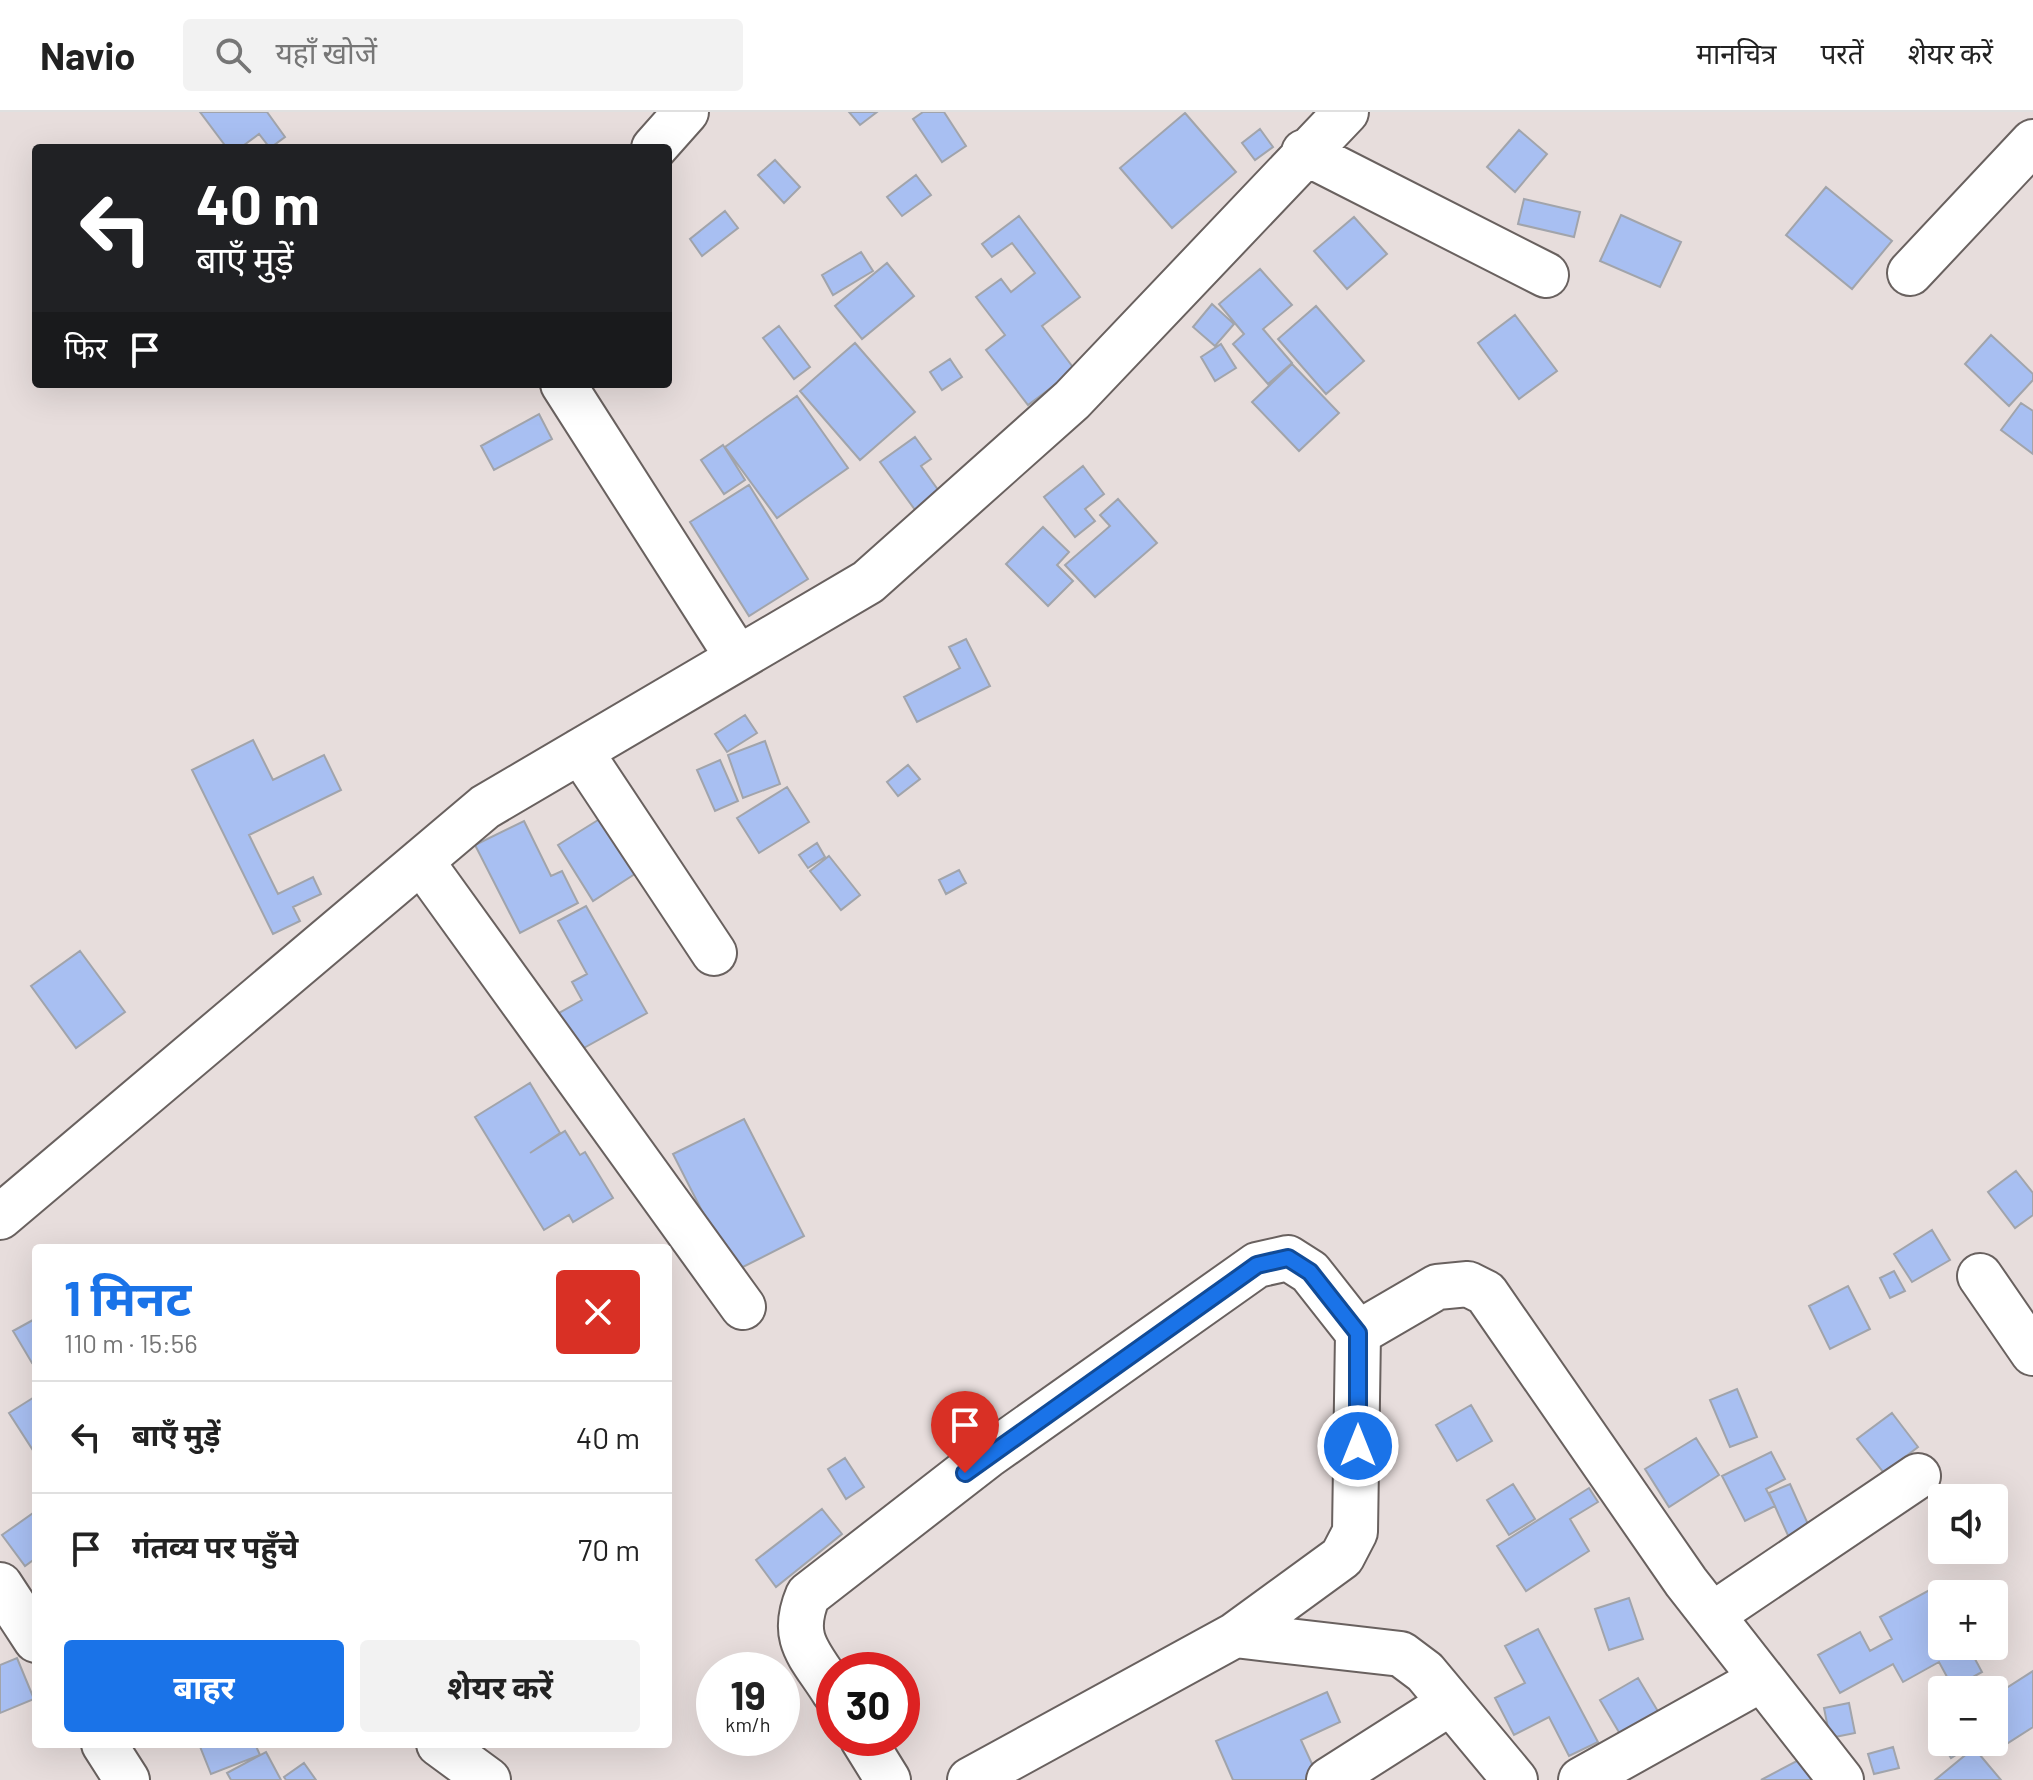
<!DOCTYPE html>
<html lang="hi">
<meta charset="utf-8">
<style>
:root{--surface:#fff;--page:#f2f2f2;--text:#222;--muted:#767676;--line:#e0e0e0;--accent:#1a73e8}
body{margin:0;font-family:Barlow,"Noto Sans Devanagari",sans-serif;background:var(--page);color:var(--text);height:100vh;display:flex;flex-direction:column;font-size:30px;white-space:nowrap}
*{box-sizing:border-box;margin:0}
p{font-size:26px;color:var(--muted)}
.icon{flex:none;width:44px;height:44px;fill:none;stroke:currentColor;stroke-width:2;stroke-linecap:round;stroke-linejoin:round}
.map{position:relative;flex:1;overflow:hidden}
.drawer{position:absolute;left:32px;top:1132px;width:640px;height:504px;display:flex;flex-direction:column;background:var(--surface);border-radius:8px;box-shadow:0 8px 32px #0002}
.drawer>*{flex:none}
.hud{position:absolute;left:32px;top:32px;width:640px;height:244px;border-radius:8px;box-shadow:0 8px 32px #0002;background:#202124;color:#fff;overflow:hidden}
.controls{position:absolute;left:1928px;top:1372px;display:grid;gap:16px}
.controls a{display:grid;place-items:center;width:80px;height:80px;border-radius:8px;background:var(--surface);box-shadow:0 8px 32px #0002;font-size:40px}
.speed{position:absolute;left:696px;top:1540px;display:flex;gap:16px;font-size:40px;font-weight:700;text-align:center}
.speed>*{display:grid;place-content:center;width:104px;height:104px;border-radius:50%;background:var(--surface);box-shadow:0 8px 32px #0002;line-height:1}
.speed small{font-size:20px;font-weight:400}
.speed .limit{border:12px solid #d22;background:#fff;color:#111}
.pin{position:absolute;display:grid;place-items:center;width:68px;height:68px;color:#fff;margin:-82px -34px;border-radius:50% 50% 50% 0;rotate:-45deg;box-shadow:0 0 8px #0007}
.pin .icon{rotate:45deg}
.me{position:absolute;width:88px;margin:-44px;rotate:0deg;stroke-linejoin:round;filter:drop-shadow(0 0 6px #0008)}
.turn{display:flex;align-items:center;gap:28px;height:168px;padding:0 32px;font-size:36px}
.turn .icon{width:104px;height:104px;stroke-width:2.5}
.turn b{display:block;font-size:56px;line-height:68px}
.then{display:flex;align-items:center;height:76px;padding:0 32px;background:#0003;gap:16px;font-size:30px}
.round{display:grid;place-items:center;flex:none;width:84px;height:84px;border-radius:8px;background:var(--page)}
.overview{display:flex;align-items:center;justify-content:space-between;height:136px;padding:0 32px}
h1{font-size:48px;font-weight:700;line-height:60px;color:var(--accent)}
.action{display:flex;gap:16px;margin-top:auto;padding:16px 32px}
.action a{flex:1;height:92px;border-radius:8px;background:var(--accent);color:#fff;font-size:32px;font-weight:700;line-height:92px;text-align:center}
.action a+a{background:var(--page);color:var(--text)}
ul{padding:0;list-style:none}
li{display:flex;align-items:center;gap:24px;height:112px;padding:0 32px;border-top:2px solid var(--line)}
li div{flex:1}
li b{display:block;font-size:30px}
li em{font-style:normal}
header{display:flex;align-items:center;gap:48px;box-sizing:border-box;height:112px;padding:0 40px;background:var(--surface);border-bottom:2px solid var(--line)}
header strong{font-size:38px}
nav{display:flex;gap:44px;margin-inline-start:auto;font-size:28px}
.search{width:560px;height:72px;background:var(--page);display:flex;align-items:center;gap:20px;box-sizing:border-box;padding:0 28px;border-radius:8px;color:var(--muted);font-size:30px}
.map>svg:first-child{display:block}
.building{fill:#a8bff2;stroke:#a1a4ab;stroke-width:2}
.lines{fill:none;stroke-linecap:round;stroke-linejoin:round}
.street-casing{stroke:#69615f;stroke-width:48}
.street{stroke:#fff;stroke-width:44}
.route-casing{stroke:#114b97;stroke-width:20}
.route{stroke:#1a73e8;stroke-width:14}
</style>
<header>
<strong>Navio</strong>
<div class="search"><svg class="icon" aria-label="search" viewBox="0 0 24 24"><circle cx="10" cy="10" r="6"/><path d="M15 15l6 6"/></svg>यहाँ खोजें</div>
<nav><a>मानचित्र</a><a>परतें</a><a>शेयर करें</a></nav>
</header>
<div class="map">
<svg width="2033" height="1668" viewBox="0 0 2033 1668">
<rect width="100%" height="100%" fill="#e7dddc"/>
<!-- building -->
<path class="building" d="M200 0H267L285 25 270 36 259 22 240 36H227Z
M849 0H877L860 13Z
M923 0H944L966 34 942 50 913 7Z
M1185 1 1236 60 1172 116 1120 56Z
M1260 17 1273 35 1255 48 1242 31Z
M1519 18 1547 42 1515 80 1487 55Z
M775 48 800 75 784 91 758 63Z
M916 63 931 83 902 104 887 85Z
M1826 75 1892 129 1852 177 1786 123Z
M1524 87 1580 100 1574 125 1518 112Z
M725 99 738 116 702 144 690 127Z
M1621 103 1681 130 1660 175 1600 149Z
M1019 104 1080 185 1042 214 1075 258 1028 293 986 238 1005 223 976 185 1001 167 1011 180 1035 161 1012 131 992 145 982 132Z
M1354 105 1387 142 1347 177 1314 139Z
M861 140 873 159 833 183 822 163Z
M887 151 914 184 862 227 835 194Z
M1260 157 1292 193 1263 217 1292 251 1268 272 1233 232 1244 222 1219 192Z
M1212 192 1234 212 1215 234 1193 215Z
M1316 194 1364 249 1326 282 1278 227Z
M1515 203 1557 259 1519 287 1478 231Z
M779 214 810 255 794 267 763 226Z
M1991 223 2033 262V268L2009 294 1965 252Z
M855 231 915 300 860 348 800 279Z
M1221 232 1236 256 1215 269 1201 245Z
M950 247 962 265 942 278 930 260Z
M1292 252 1339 301 1299 339 1252 290Z
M797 284 848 356 777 406 725 335Z
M2021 291 2033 299V342L2001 318Z
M539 302 552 327 494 358 481 334Z
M915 325 931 347 921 354 946 389 921 406 880 350Z
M723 333 745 368 724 382 701 348Z
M1083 354 1104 382 1085 397 1095 409 1075 425 1044 385Z
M749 373 808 467 749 504 690 410Z
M1118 387 1157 431 1095 485 1065 453 1110 414 1100 403Z
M1043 415 1069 440 1057 453 1073 469 1048 494 1006 452Z
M966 527 990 574 917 610 904 585 960 556 949 535Z
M745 603 757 621 727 640 715 622Z
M253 628 273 668 324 643 341 678 249 723 278 782 313 765 321 782 293 795 300 809 273 822 192 658Z
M765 629 780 672 743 686 728 643Z
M720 648 738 689 715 699 697 658Z
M908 653 920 667 898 684 887 670Z
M787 675 809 710 759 741 737 706Z
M606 703 641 758 593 789 558 733Z
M524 709 551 764 562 759 578 791 520 821 475 733Z
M817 731 825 745 808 756 799 743Z
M829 744 860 783 841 798 810 759Z
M959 758 966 771 946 782 939 768Z
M586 794 647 901 573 942 552 905 582 888 572 870 587 862 558 809Z
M80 839 125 900 76 936 31 874Z
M530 971 560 1021 530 1041 565 1019 580 1043 585 1040 613 1086 573 1110 569 1103 544 1118 475 1005Z
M744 1007 804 1124 733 1160 673 1042Z
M2016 1059 2033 1081V1103L2015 1116 1988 1080Z
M1932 1118 1950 1148 1912 1170 1894 1142Z
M1894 1159 1905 1179 1890 1186 1880 1166Z
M1848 1174 1870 1217 1830 1237 1809 1194Z
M33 1208 36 1249 32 1251 13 1219Z
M1737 1277 1757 1325 1730 1335 1710 1288Z
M36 1284V1343L9 1301Z
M1471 1293 1492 1329 1457 1349 1436 1313Z
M1892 1301 1918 1335 1884 1361 1857 1327Z
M1696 1326 1719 1363 1669 1395 1645 1357Z
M1771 1340 1785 1367 1766 1377 1775 1394 1745 1409 1722 1364Z
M845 1346 864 1375 846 1387 828 1357Z
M1513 1372 1535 1407 1509 1423 1487 1388Z
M1790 1372 1816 1430 1795 1439 1769 1381Z
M1589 1376 1598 1390 1570 1407 1589 1439 1526 1479 1497 1434Z
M822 1397 842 1422 776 1475 756 1448Z
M36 1399V1446L25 1454 2 1423Z
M1935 1475 1942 1487V1534H1968L1982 1560 1953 1576 1939 1550 1903 1570 1893 1552 1840 1581 1818 1543 1860 1520 1870 1539 1892 1527 1880 1505Z
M1629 1486 1643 1527 1609 1538 1595 1497Z
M1538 1517 1598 1630 1569 1644 1549 1605 1514 1623 1495 1586 1525 1571 1505 1534Z
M17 1546 34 1587 0 1601V1553Z
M2033 1559V1615L1997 1638 1992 1630 1994 1584Z
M1638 1566 1659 1601 1620 1622 1600 1588Z
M1327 1580 1340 1610 1301 1628 1318 1665 1310 1668H1233L1216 1629Z
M1849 1591 1855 1621 1830 1626 1824 1596Z
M1942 1618V1630H1976L1951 1646 1936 1622Z
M199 1632H255L260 1643 211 1662Z
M1893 1635 1899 1656 1874 1662 1868 1642Z
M1974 1636 2001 1668H1935Z
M266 1640 281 1668H231L227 1661Z
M1810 1642 1824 1668H1761Z
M304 1651 316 1668H286L284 1665Z"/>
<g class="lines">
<defs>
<path id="street" d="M654 36 686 0
M1304 40 1546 163
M1910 161 2033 30
M563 272 738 546
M580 639 714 841
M421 749 743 1195
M0 1105 485 695 868 470 1072 288 1346 0
M1980 1164 2033 1241
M0 1473 36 1528
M1712 1503 1918 1364
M1235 1523 1342 1445 1355 1420 1358 1221 1437 1175 1468 1172 1486 1181 1686 1470 1841 1668
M834 1580C811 1543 789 1528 808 1483L987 1344 1257 1153 1288 1146 1310 1160 1358 1221
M862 1626 888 1668
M104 1632 127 1668
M439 1632 488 1668
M970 1668 1235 1523 1401 1542 1425 1560 1515 1668
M1329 1668 1450 1591
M1581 1668 1760 1568"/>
</defs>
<!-- street casing -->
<use href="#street" class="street-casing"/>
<!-- street -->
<use href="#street" class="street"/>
</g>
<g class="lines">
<defs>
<path id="route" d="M965 1361 1257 1153 1288 1146 1310 1160 1358 1221V1334"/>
</defs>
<!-- route casing -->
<use href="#route" class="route-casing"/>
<!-- route -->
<use href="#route" class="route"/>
</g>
</svg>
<div class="controls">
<a><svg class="icon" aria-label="sound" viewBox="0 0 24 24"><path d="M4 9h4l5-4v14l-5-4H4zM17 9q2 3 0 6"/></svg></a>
<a>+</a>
<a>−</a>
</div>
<div class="speed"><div>19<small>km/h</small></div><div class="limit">30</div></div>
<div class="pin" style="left:965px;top:1361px;background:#d93025"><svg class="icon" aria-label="arrive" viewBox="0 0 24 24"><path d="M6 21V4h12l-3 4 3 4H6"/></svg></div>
<svg class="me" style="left:1358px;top:1334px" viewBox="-20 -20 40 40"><circle r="17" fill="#1a73e8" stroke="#fff" stroke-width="3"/><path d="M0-11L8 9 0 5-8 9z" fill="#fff"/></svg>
<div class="hud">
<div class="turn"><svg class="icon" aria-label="left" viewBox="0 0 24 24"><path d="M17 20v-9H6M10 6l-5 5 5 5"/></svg><div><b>40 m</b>बाएँ मुड़ें</div></div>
<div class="then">फिर<svg class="icon" aria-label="arrive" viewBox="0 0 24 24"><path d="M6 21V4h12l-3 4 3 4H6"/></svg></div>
</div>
<section class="drawer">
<div class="overview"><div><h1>1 मिनट</h1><p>110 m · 15:56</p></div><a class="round" style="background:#d93025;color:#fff"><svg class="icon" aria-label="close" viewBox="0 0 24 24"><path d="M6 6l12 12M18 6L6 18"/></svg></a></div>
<ul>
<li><svg class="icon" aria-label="left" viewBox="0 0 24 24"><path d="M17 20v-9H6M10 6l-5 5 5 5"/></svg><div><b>बाएँ मुड़ें</b></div><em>40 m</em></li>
<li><svg class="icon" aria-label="arrive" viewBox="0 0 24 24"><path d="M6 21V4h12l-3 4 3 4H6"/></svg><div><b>गंतव्य पर पहुँचे</b></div><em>70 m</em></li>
</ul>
<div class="action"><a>बाहर</a><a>शेयर करें</a></div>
</section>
</div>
